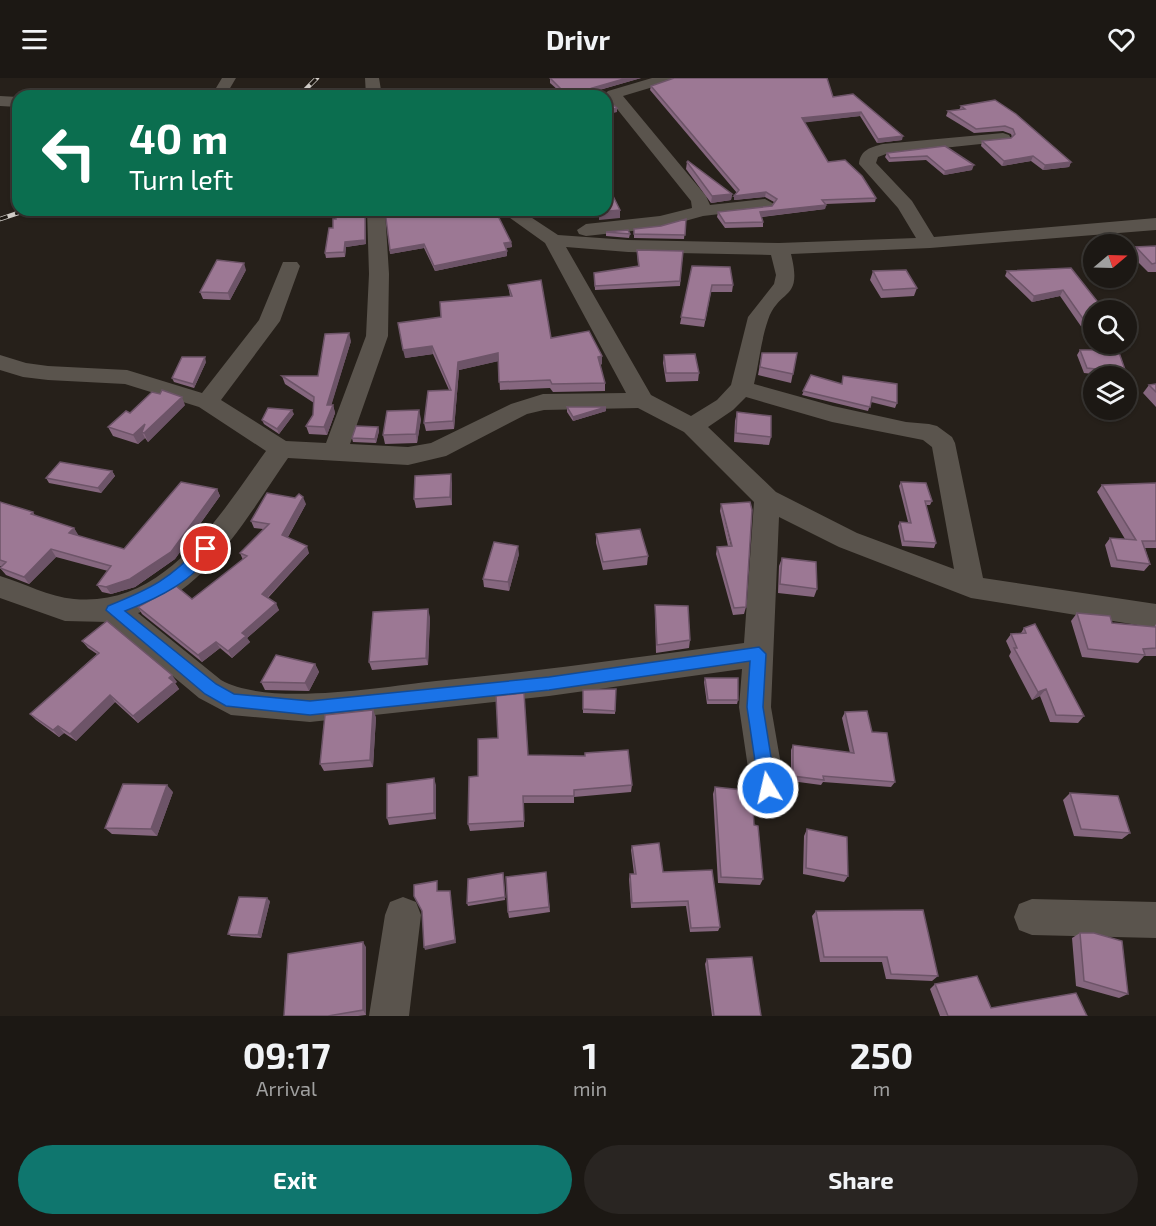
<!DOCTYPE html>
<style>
:root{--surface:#1c1814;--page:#292522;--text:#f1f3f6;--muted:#a0a0a0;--line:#3a3734;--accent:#0f766e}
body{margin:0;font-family:"Exo 2",sans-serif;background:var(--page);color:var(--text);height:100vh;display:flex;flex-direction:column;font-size:22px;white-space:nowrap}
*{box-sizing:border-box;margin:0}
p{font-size:20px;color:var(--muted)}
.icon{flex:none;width:33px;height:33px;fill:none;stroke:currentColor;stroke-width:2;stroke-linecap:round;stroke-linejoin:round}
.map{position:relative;height:938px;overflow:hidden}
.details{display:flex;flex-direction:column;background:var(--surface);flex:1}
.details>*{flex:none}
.guide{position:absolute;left:12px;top:12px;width:600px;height:126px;border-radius:18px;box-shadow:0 2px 4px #0004,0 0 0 2px var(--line);background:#0b6e4f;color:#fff;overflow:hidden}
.needle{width:39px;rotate:71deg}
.buttons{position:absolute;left:1083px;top:156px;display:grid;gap:12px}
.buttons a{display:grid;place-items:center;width:54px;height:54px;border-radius:50%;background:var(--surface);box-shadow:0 2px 4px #0004,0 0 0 2px var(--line);font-size:30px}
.pin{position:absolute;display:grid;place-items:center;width:51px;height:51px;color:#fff;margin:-26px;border:3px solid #fff;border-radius:50%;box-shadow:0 2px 6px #0007}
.me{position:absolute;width:66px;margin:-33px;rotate:351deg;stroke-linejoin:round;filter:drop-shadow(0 0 4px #0008)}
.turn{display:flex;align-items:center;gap:21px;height:126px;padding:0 18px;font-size:27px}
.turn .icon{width:78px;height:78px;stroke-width:2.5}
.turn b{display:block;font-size:42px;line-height:51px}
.eta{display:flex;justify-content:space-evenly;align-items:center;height:102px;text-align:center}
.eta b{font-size:36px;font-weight:700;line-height:42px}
.cta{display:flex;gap:12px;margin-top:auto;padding:12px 18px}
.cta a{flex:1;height:69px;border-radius:36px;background:var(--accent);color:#fff;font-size:24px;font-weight:700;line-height:69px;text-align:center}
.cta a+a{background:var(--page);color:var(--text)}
header{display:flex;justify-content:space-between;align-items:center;height:78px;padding:0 18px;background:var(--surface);font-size:27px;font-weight:700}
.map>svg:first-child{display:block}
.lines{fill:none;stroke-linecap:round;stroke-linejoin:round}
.minor{fill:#5a544d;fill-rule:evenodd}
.rail-casing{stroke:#d0ccc7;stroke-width:4.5}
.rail{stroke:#1c1711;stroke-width:3;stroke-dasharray:8;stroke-linecap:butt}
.wall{fill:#86677f}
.shaded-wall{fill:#6d5468}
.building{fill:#9c7894;stroke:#6d5468;stroke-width:1.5}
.route{fill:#1a73e8;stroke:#114b97;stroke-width:1.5}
</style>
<header><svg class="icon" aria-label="menu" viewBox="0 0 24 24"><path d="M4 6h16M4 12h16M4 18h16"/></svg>Drivr<svg class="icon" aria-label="heart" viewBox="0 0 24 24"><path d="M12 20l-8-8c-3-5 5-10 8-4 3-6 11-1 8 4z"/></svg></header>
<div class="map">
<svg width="1156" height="938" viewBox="0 0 1156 938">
<rect width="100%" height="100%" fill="#26201a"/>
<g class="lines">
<!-- minor -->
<path class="minor" d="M222 0H236L226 17 170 18 178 13 216 10Z
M365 0H379L382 18H366Z
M652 0H675L673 3 623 18 706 118 710 127 765 121 774 126 771 130 703 138 660 150 586 158 579 156 577 152 586 146 660 138 692 130 691 123 605 16 608 13Z
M0 18 18 19V29L0 28Z
M1003 55 1009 57 1011 60 1009 63 886 76 878 79 876 85 912 123 934 159 1156 140V152L930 170 791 176C803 224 780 209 768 242 761 262 759 285 754 306L833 328 906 344 929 346 937 348 952 359 955 365 983 500 1156 526V550L971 520 839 469 779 439 771 629 785 710 780 721 768 726 756 721 751 710 739 629 742 591 549 618 310 644 231 637 199 620 108 544 65 543 0 520V498C24 505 49 519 74 521 165 530 220 437 266 373L199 329 125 306 48 302 23 299 0 292V277L26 285 48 288 127 292 202 315 259 242 283 184H297L300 188 280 243 221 322 286 363 326 365 366 258 369 196 367 132H385L389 196 388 258 350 366 408 369 431 365 511 326 543 316 626 315 545 165 499 132H520L558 157 628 162 779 165 916 160 898 130 859 86C860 72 871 69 883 66ZM566 169 628 174 771 177 776 197 774 206 748 239 731 307 717 322 691 338 651 317ZM746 319 832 344 923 362 932 369 954 491 857 455 776 414 708 349 733 332ZM638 330 684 354 754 424 744 565C641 579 539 593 436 603 381 609 269 629 221 602L138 535C207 513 249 436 288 380L408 387 446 378 527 336 544 332Z
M403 819 416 824 421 837 409 938H369L385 837 390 824Z
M1032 821 1156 824V860L1032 857 1019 852 1014 839 1019 826Z"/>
<defs>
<path id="rail" d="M299 18 317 0
M0 141 27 132"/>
</defs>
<!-- rail casing -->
<use href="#rail" class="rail-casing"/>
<!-- rail -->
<use href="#rail" class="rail"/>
</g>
<!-- wall -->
<path class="wall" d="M550 0H648H641L596 13 558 12 550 5Z
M674 1 833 19 853 16 902 62 877 65 860 38 804 44 828 84 876 120 875 124 826 126 825 131 761 139 763 144V149L725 150 717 139 718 134 772 128 774 124 765 119 734 122 737 115 650 12 651 8Z
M995 22 1071 84 1069 89 1043 92 1031 83 1002 88 981 68 982 63 1011 60 1012 59 1011 56 1003 53 974 55 946 38 948 33 959 32 961 28Z
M945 68 972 92 944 97 926 82 889 84 885 79 887 75Z
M687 84 732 116 731 122 711 125 686 91Z
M385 132 511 164 512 169 506 170 507 178 435 193 424 170 390 176Z
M336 141 366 166 346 169 345 179 326 180 325 175Z
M686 141 684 161 634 160V151L661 148Z
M606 154 630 156 629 160 606 158Z
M1156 168V194H1148L1131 177 1136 169Z
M637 172 683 173 680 208 595 212 594 195 638 188Z
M692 188 733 207 732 214H711L704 249 680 246Z
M1071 190 1094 232V266H1116L1130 306 1127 312 1126 298H1111L1084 295 1077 277 1080 272H1093L1085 261 1087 257 1060 218 1032 224 1005 198 1007 193Z
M246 192 230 222 203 221 200 214Z
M873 193 917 210 914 218 881 220 870 202Z
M508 207 551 260 602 286 600 287 605 305V313L553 314 550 310 500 312 498 283 459 292 454 351 426 353 424 345 449 312 433 276 405 280 441 239 510 218Z
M351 263 331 327H333L335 335 327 357 309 356 306 348 313 337 314 325 285 306 282 298H318Z
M762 275H797L791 305 758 297Z
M664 277 699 295 698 303 666 304 663 285Z
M206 284 194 310 174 304 172 300Z
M811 297 897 325 895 330 871 324 868 333 802 317Z
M1156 306V329L1143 315 1149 307Z
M185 327 148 364 145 360 138 366 113 358 108 349 130 335Z
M567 329 606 333 573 343 567 334Z
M737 334 771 359 769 367 734 364 735 343Z
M294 336 279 356 264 346 262 342Z
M421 341 417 365 385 366 383 357Z
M378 349 379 353 376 365 353 364 352 360Z
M112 393 115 398 101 415 49 405 46 400Z
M901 404 932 423 930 427H926L936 465 934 470 902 468 898 448 900 444H908L899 408Z
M452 405V427L416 430 414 421Z
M1156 405V470H1145L1150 486 1144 493 1111 489 1105 467 1110 460 1125 461 1097 414 1102 407Z
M217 411 220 418 175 481 135 509 111 516 102 514 97 507 108 493 56 479 29 506 6 497 0 490 2 488H0V424L33 434 35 438 74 450 78 458 124 471Z
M306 426 288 459 309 475 268 520 279 532 247 560 250 564 232 580 220 570 202 584 142 536 138 529 192 521 243 482 240 475 263 451 254 450 251 443Z
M721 426 746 529 744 536 733 537 716 476 717 469 728 468 720 433Z
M596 456 648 478 647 487 603 492 596 465Z
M519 476 509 513 484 509 483 501Z
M782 480 817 511 814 519 778 515 779 488Z
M655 527 690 562 689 570 656 575 655 535Z
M1077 535 1112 545 1154 549 1156 546V578H1144L1138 585 1082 579 1071 543Z
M430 539 428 587 372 592 369 584Z
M1024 550 1084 638 1078 645 1050 644 1040 618 1032 622 1009 578 1011 574 1006 563 1011 556 1021 555Z
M82 563 177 604 175 605 179 611 138 645 115 624 76 663 64 655 59 659 36 642 30 636 97 576 88 570Z
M315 586 319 594 309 613 265 612 261 604Z
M705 600 738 622 737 626H707L704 604Z
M616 611 615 636 583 635V612Z
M845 634 872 654 895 704 891 709 823 704 821 707 791 703V672L793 667 850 675 842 640Z
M376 639 373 689 324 693 320 686Z
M528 677 632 707 631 714 574 719V725H524V749L470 753 468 746 478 698Z
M436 707V741L389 747 387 740Z
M715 709 754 747 763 801 760 807 718 805 713 716Z
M173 714 157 758 112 756 105 750Z
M1070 715 1130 755 1122 761 1074 758 1063 722Z
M807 751 848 798 844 804 803 796 804 758Z
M632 768 663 794 720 849 718 853 690 854 686 828 631 830 629 801 630 796H634L631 772Z
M546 794 550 834 509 840 508 834Z
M503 795 505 822 468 828 467 825Z
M270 823 261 860 231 858 228 856Z
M816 833 938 898 932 903 886 901 882 884H820L812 838Z
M1080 855 1128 916 1119 920 1076 908 1072 860Z
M366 869V937L358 938H284Z
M707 881 761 938H712L705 886Z
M935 906 991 930 1087 938H940L930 911Z"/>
<!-- shaded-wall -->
<path class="shaded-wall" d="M627 0H641L592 14V10Z
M617 30V34L606 37V32Z
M861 34 860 38 801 45 802 40Z
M903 58 902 62 877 65 878 61Z
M1033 78 1031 83 1002 88 1004 83Z
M1071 84 1069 89 1043 92 1045 87Z
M974 87 972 92 944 97 945 93Z
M766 114 765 119 734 122V118Z
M732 116 731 122 711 125 712 118Z
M826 127 825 131 759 139 760 134Z
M365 132 366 166 346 169 345 179 344 174 345 164Z
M620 132V140L599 142V134Z
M511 164 512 169 504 170V165Z
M424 166V170L390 176V172Z
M507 173V178L435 193 434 188Z
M244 185 246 192 230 222 228 215Z
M1063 212 1060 218 1032 224 1034 218Z
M349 255 351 263 329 335 327 327Z
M432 268 433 276 405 280 403 272Z
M498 275 499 283 459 292 454 351 453 343 458 284Z
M602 278V286L598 287V279Z
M205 279 206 284 194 310 193 306Z
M182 319 185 327 148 364 144 355 142 354 145 360 138 366 133 357 145 346Z
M333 327 335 335 327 357 324 349Z
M606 329V333L573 343V339Z
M292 332 294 336 279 356 277 351Z
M419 332 421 341 417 365 416 356Z
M378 349 379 353 376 365 375 361Z
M112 393 115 398 101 415 98 410Z
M451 396 452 405V427L450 419Z
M217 411 220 418 175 481 135 509 111 516 106 509Z
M303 419 306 426 285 464 282 457Z
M74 450 79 458 74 463 69 455Z
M307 468 309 475 265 522 262 516Z
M518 468 519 476 509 513 508 504Z
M51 471 56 479 29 506 24 499Z
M276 525 279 532 247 560 250 564 232 580 228 573 242 555Z
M428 531 430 539 428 587 426 580Z
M216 564 220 570 202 584 198 577Z
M315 586 319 594 309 613 305 605Z
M172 597 177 604 175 605 179 611 138 645 133 638Z
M1046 611 1040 618 1032 622 1038 614Z
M110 617 115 624 76 663 70 656Z
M373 632 376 639 373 689 370 682Z
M58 648 64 655 59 659 53 652Z
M434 700 436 707V741L434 735Z
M167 707 173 714 157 758 151 751Z
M450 813 456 865 425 872 424 869Z
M267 820 270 823 261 860 258 857Z
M363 864 366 869V937L363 932Z"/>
<!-- building -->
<path class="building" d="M550 0H627L592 10 602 18H525L562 12Z
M674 0H827L833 19 853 16 903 58 878 61 861 34 802 40 828 84 845 82 862 98 876 120 822 122 826 127 760 134 763 144 725 145 718 134 772 128 777 121 766 114 734 118 739 112 651 8Z
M606 21 617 30 606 32Z
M995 22 1016 36 1071 84 1045 87 1033 78 1004 83 982 63 1011 60 1015 56 1013 51 1005 48 976 51 948 33 965 31 961 28Z
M945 68 974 87 945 93 927 78 890 80 887 75Z
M688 83 732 116 712 118 687 84Z
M606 104 620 132 599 134V132H606Z
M335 132H365V162L345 164 344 174 325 175 329 150H333V141H336Z
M385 132H495L511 164 504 165 507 173 434 188 424 166 390 172Z
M686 141 685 157 634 156V151L661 148Z
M628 152 630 156 606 154Z
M1156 168V185L1152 186 1136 169Z
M637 172 683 173 680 203 595 208 594 195 639 188Z
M217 182 244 185 228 215 200 214Z
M692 188 730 189 733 207H712L705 242 681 239Z
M1071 190 1104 232H1094V263L1088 256 1093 255 1063 212 1034 218 1007 193Z
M906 192 917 210 883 212 873 193Z
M541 202 551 260 589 253 602 278 598 279 605 305 552 306 550 302 499 304 498 275 458 284 453 343 424 345 428 313 451 312 432 268 403 272 398 245 441 239 440 224 512 218 508 207Z
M349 255 327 327H333L324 349 306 348 313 337 314 319 282 298H318L325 256Z
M1095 266H1116L1130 306 1126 308V298H1119L1114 293 1087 290 1080 272H1100Z
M762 275H797L793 296 760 289Z
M695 276 699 295H666L664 277Z
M182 279H205L193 306 172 300Z
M811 297 842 306 843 298 897 306V325L872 319 870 329 803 313Z
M1156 306V314L1149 307Z
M162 312 182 319 144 355 142 354 145 346 133 357 108 349 126 333 130 335 152 314 160 316Z
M567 329H606L573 339Z
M268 330 292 332 277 351 262 342Z
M419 332 416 356 383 357 387 333Z
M737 334 771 338V359L736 355Z
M356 348 378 349 375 361 352 360Z
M60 384 112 393 98 410 46 400Z
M451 396 450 419 414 421 415 398Z
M181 404 217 411 171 474 130 501 106 509 97 507 111 488 51 471 24 499 0 490 6 484 0 482V424L33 434 31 436 74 450 69 455 124 471Z
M901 404 926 405 932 423H925L936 465 904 463 900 444 911 445Z
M1156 405V463H1142L1150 486 1117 482 1110 460 1136 462 1102 407Z
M267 415 295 420 299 416 303 419 282 457 307 468 262 516 276 525 242 555 246 558 228 573 216 564 198 577 138 529 176 508 192 521 247 478 240 475 269 446 251 443Z
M750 424 752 432 746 529 734 530 717 469 732 468 721 426Z
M640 451 648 478 603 484 596 456Z
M494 464 518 468 508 504 483 501Z
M782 480 816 484 817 511 780 506Z
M655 527 688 528 690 562 657 567Z
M428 531 426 580 369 584 373 534Z
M1077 535 1110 538 1112 545 1156 549V570L1143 571 1145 577 1088 571Z
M107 543 172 597 169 600 174 604 133 638 110 617 70 656 58 648 53 652 30 636 99 575 82 563Z
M1035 546 1084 638 1056 637 1046 611 1038 614 1014 570H1017L1011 556 1026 555 1024 550Z
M276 577 315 586 305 605 261 604Z
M705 600H738V622H708Z
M616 611 615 633 583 631V612Z
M524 615 528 677 585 678V675L628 672 632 707 574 712V718H523L524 743 468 746 469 699 478 698V661L498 660 496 618Z
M373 632 370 682 320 686 325 637Z
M867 633 872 654 887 655 895 704 823 698 824 702 793 698V667L854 675 845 634Z
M434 700V735L387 740V706Z
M123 706 167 707 151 751 105 750Z
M715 709 752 713 754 747 758 748 763 801 721 799Z
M1070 715 1118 718 1130 755 1081 751Z
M807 751 847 759 848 798 806 790Z
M659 765 663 794 712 792 720 849 691 850 688 823 632 825 630 796H636L632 768Z
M546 794 549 829 508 834 506 799Z
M503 795 505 819 467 825 468 801Z
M437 803V813H450L455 862 424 869 422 833 414 818V807Z
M239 819 267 820 258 857 228 856Z
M923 832 938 898 891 896 887 879H824L816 833Z
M1080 855H1094L1122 863 1128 916 1084 903Z
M363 864V932L328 938H284L288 876Z
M752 879 761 938H714L707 881Z
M977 898 991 930 1076 915 1087 938H948L935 906Z"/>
<!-- route -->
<path class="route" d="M206 466 213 471C195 503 158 520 125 533L216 606 234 616 310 623 549 599 759 569 766 576 763 629 776 710 774 715 768 718 762 715 759 710 747 629 750 583 549 612 310 637 226 628 205 616 106 532 108 528C150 511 171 501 201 467Z"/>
</svg>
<div class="buttons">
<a><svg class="needle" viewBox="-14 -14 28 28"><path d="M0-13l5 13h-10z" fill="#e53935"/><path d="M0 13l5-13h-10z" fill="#a0a0a0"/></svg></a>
<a><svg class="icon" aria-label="search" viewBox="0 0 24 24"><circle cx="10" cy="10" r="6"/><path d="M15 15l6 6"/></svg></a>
<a><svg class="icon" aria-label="layers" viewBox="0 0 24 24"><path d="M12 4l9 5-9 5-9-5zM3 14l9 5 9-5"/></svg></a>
</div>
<div class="pin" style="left:206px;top:471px;background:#d93025"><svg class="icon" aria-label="arrive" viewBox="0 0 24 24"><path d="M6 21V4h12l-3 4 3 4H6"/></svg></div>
<svg class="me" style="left:768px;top:710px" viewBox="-20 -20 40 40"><circle r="17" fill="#1a73e8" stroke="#fff" stroke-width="3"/><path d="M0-11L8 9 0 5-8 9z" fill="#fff"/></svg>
<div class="guide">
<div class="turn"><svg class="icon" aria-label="left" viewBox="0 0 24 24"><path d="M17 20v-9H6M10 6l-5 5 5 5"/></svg><div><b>40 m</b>Turn left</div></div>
</div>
</div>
<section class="details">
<div class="eta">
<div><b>09:17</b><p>Arrival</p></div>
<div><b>1</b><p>min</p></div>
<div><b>250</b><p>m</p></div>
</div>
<div class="cta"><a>Exit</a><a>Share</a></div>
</section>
